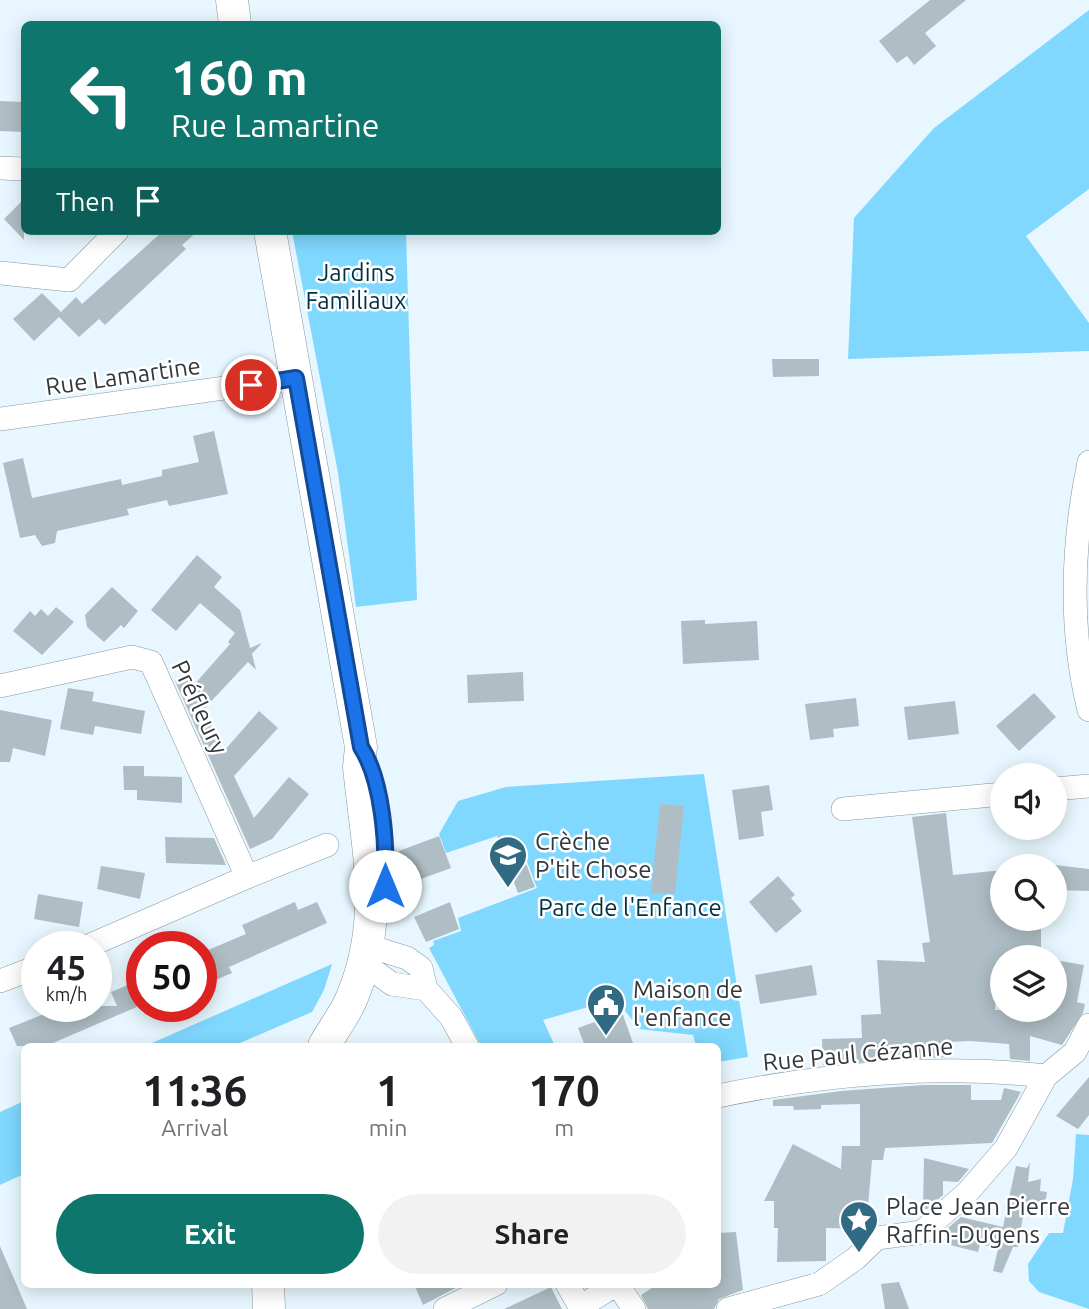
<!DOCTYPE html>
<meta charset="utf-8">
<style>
:root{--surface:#fff;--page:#f2f2f2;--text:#202124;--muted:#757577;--accent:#0f766e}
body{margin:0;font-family:Ubuntu,sans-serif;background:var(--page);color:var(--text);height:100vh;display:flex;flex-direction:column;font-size:26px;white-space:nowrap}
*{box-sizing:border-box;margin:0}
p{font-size:23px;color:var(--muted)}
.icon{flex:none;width:38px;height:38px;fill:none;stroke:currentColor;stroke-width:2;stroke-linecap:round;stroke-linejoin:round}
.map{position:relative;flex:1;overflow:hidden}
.details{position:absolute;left:21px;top:1043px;width:700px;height:245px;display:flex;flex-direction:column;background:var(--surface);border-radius:10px;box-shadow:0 4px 18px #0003}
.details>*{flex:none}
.banner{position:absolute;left:21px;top:21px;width:700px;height:214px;border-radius:10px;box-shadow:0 4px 18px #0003;background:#0f766e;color:#fff;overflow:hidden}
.tools{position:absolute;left:990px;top:763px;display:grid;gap:14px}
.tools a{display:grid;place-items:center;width:77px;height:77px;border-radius:50%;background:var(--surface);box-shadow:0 4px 18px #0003;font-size:35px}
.speed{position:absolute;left:21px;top:931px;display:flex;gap:14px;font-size:35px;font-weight:700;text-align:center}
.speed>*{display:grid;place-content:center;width:91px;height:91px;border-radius:50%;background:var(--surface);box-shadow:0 4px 18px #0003;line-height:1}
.speed small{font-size:18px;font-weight:400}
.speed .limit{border:10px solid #d22;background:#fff;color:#111}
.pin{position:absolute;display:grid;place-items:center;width:60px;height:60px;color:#fff;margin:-30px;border:4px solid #fff;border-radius:50%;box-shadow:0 2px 7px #0007}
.me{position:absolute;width:77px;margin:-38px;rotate:0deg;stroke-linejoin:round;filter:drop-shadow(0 0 5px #0008)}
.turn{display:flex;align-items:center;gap:24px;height:147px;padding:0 35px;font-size:32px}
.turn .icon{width:91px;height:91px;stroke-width:2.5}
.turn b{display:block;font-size:49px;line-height:60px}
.then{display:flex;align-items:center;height:66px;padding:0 35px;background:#0003;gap:14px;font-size:26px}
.eta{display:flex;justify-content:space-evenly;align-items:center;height:119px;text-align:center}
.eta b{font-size:42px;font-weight:700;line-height:49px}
.action{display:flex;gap:14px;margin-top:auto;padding:14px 35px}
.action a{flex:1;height:80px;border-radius:42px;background:var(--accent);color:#fff;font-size:28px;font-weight:700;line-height:80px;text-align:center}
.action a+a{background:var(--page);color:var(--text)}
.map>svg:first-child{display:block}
.green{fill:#80d8fe}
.building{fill:#afbec5}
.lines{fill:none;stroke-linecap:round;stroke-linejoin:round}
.minor-casing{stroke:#88969d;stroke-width:24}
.secondary-casing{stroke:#88969d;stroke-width:33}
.minor{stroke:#fff;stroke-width:23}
.secondary{stroke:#fff;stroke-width:32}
.route-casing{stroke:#114b97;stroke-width:18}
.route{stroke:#1a73e8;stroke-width:12}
.labels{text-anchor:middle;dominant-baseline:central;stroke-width:5;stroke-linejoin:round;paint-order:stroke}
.park-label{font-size:24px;fill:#003142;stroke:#fff}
.street-label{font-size:24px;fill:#32383b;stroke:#fff}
.poi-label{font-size:24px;fill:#32383b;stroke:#fff;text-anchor:start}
</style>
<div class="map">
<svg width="1089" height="1309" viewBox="0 0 1089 1309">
<rect width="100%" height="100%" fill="#e8f7ff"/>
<!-- green -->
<path class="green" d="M1089 10V189L1026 236 1089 323V351L848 359 854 218 934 128Z
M292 231H406L417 600 356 607 338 473Z
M704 774 748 1057 718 1062V1046H696L693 1035 639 1029 616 999 543 1020 555 1046H481L429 948 434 945 433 941 461 931 458 918 537 888 526 859 509 865 497 836 446 853 439 834 458 801 506 787Z
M332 964 324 990 312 1012 233 1046H145Z
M24 1101V1174L0 1185V1112Z
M1076 1134 1089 1135V1309L1039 1292 1029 1281 1028 1264 1049 1233H1063L1073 1179Z"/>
<!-- building -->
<path class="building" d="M930 0H966L925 33 936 46 914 65 907 56 897 63 879 41Z
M0 101 24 102V132L0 131Z
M24 199V240L4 219Z
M163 231H198L182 245 186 249 105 325 99 319 79 337 59 317 34 341 13 319 42 293 61 312 76 297 82 304Z
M772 359H819V376L773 377Z
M214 431 228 494 169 506 167 500 127 509 129 515 57 531 55 543 42 546 35 535 20 538 3 463 23 458 32 498 121 479 122 485 162 476V470L199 462 193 436Z
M197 555 222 577 214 587 240 610 250 648 262 643 252 654 256 670 248 662 204 709 223 752 259 711 278 728 234 776 254 818 289 777 309 794 272 839 250 849 175 681 188 675 193 686 230 644 228 642 235 633 200 603 176 631 151 610Z
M112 587 138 611 124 628 121 625 104 642 87 627 85 615Z
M56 607 74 622 42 655 13 631 30 611 35 616 41 609 48 616Z
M705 620V624L757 621 759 660 683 664 681 621Z
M523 672 524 701 468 703 467 675Z
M68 688 94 692 92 701 145 711 141 734 95 726 93 735 60 729Z
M1034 693 1056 717 1019 751 996 726Z
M856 698 859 726 833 729 834 737 810 740 805 704Z
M955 701 959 734 908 740 904 707Z
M0 710 52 720 45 756 13 748 10 762H0Z
M123 766H144V776L182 777V803L137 800V790H124Z
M769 785 773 810 761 812 764 836 739 840 732 790Z
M660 804 684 806 675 894 651 893Z
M946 813 953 875 1003 870V919H1029L1028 927H1041V957L999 958 995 1010H1055V960L1084 965 1077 1002 1085 1004 1083 1013 1062 1045 1030 1036V1061L1010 1059 1009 1044 970 1041 950 1042 949 1057 823 1065 822 1039 862 1038 861 1015 881 1014 877 960 925 962 922 943 930 942 912 817Z
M439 836 451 868 399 887V851Z
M165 837 214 838 226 865 166 863Z
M525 861 535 887 518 893 508 867Z
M1055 865 1089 869V891L1055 890Z
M101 866 145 873 140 899 97 889Z
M778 876 795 895 791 898 802 911 776 933 749 902Z
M38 894 83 902 79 927 34 919Z
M295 902 298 910 317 902 327 923 229 967 232 973 201 986V953L246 934 242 925Z
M450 902 459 929 426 942 414 917Z
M812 965 817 995 760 1004 755 975Z
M142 979V1004L139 1006 46 1046H17L9 1028 64 1006H117L111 992Z
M622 1012 634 1046H585L578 1028Z
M1089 1077V1115L1078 1129 1056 1116Z
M923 1085H971V1100H1001L1004 1088 1021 1092 992 1143 885 1148 883 1160H872L866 1229 826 1228V1261L777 1262 778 1228H774V1201H764L793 1144 841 1169 842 1146H860V1104L821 1105V1109L794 1110 793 1106H773V1100L841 1091Z
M924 1158 969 1169 958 1182 943 1181V1195L927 1209H923Z
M1030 1162 1028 1182 1041 1179 1040 1191 1047 1192 1044 1211 1024 1210 1018 1247H1013L1002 1273 993 1271 998 1249 980 1244 978 1252 946 1244 949 1227 961 1217 1003 1227 1007 1207H1004L1009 1198 1016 1166 1027 1168Z
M736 1232 743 1290 719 1299 714 1309H648L641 1295 658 1284H718V1233Z
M0 1246 27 1309H0Z
M899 1282 909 1309H885L881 1284Z
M414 1284H463L423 1305Z
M551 1287 562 1309H504Z"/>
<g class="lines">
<defs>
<path id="minor" d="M0 168 24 169
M0 273 69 280 117 231
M0 419 296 378
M1089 462C1072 544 1069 629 1089 710
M0 686 132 657 151 662 247 877 86 947
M1055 789 1089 786
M843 809 1003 794
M247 877 327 845
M368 946 407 958 421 968 426 989 451 1017 467 1046
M363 963 392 984 426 989
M0 981 37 967
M718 1096C822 1074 940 1064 1046 1076
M567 1284 578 1303 588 1302 617 1284
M617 1284 634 1309
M445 1309 496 1284
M728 1309 819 1284 855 1259 877 1238 922 1232 967 1193 1006 1148 1046 1076 1075 1052 1089 1025"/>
<path id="secondary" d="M232 0 235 24
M270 231 361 747 359 767C367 848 385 916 353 995 346 1014 333 1029 324 1046
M268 1284 269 1309"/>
</defs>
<!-- minor casing -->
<use href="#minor" class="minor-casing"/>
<!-- secondary casing -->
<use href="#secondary" class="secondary-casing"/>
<!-- minor -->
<use href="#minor" class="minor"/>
<!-- secondary -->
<use href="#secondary" class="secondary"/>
</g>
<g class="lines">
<defs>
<path id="route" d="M251 385 296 378 361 747C383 781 387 845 385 886"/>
</defs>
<!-- route casing -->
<use href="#route" class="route-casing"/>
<!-- route -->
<use href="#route" class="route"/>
</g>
<!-- icons -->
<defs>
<symbol id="school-pin" viewBox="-11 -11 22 30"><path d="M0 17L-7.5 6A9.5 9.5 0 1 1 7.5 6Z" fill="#306b83" stroke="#fff"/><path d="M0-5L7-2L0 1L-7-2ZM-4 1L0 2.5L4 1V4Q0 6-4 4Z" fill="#fff"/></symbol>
<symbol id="civic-pin" viewBox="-11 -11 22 30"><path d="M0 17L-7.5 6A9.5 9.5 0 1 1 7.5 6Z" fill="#306b83" stroke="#fff"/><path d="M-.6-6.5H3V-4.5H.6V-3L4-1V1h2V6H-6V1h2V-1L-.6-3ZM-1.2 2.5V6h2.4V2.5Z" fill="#fff"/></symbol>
<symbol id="sight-pin" viewBox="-11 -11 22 30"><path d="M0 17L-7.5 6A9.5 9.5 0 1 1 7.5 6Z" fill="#306b83" stroke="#fff"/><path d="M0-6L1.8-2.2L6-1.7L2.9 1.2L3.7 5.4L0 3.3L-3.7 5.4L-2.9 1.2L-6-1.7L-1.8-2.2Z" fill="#fff"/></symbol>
</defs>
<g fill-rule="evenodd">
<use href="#school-pin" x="486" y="833" width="44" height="60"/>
<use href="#civic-pin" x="584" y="981" width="44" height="60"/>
<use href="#sight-pin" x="837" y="1198" width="44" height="60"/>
</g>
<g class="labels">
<!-- park labels -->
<g class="park-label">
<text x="356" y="272">Jardins<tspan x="356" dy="28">Familiaux</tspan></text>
<text x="630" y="907">Parc de l'Enfance</text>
</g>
<!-- street labels -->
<g class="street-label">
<text transform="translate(123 376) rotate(-8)">Rue Lamartine</text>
<text transform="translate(200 707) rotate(65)">Préfleury</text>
<text transform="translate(858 1054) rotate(-5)">Rue Paul Cézanne</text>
</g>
<!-- poi labels -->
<g class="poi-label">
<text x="535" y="841">Crèche<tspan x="535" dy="28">P'tit Chose</tspan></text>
<text x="633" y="989">Maison de<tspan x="633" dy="28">l'enfance</tspan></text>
<text x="886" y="1206">Place Jean Pierre<tspan x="886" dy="28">Raffin-Dugens</tspan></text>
</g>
</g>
</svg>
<div class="tools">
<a><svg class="icon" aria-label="sound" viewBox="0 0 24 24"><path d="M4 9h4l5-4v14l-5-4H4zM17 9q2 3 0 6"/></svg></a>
<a><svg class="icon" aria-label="search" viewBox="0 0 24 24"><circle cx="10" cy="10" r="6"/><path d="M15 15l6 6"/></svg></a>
<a><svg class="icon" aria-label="layers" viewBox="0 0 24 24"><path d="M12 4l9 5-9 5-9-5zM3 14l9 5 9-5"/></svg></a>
</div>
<div class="speed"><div>45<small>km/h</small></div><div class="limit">50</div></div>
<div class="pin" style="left:251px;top:385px;background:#d93025"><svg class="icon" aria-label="arrive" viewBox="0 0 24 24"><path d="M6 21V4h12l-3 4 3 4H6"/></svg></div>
<svg class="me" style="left:385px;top:886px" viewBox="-20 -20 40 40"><circle r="19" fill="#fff"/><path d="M0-13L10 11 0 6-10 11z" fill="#1a73e8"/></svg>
<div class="banner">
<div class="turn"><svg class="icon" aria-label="left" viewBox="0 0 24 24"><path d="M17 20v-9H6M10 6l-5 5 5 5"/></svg><div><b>160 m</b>Rue Lamartine</div></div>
<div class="then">Then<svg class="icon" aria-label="arrive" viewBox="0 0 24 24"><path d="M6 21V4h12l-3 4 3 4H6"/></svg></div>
</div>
<section class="details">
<div class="eta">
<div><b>11:36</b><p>Arrival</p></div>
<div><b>1</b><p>min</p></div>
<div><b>170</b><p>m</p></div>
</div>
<div class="action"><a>Exit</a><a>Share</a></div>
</section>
</div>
